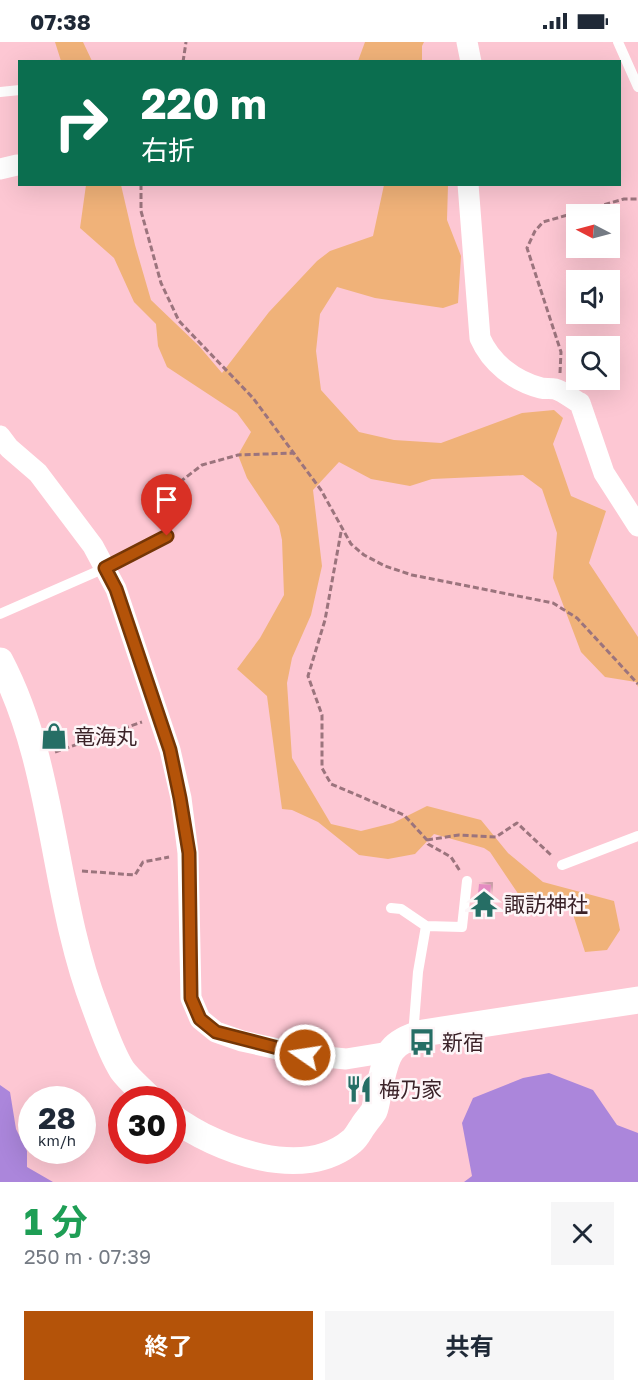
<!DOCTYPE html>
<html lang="ja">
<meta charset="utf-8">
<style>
:root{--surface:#fff;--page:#f6f6f7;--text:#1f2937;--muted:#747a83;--accent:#b45309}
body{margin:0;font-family:"Golos Text","Noto Sans JP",sans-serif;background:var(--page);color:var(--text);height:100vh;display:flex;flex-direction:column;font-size:22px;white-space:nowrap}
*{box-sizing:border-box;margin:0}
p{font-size:20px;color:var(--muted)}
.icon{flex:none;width:33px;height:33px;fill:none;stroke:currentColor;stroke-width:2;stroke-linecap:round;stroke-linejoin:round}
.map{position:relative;height:1140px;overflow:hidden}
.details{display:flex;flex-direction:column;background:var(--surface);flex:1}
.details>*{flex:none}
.guide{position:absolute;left:18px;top:18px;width:603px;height:126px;border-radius:0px;box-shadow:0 6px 24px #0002;background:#0b6e4f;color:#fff;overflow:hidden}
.needle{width:39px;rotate:276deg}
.tools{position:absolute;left:566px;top:162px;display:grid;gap:12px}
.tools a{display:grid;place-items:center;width:54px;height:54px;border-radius:0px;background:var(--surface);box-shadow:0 6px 24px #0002;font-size:30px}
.speed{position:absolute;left:18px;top:1044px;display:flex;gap:12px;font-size:30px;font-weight:700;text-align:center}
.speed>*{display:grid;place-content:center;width:78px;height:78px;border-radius:50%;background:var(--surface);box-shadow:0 6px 24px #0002;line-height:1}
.speed small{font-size:15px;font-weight:400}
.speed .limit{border:9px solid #d22;background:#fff;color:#111}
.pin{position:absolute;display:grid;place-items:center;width:51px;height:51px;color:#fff;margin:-62px -26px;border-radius:50% 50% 50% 0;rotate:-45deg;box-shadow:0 0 6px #0007}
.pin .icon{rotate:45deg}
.me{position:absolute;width:66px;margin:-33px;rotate:283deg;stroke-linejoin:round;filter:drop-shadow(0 0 4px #0008)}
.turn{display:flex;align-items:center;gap:21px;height:126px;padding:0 24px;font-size:27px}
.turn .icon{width:78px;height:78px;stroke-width:2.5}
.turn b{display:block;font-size:42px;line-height:51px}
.round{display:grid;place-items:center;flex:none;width:63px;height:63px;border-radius:0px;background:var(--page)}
.headline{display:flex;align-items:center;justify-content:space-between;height:102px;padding:0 24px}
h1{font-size:36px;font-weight:700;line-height:45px;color:#1e9e55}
.button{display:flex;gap:12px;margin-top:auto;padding:12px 24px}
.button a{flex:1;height:69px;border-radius:0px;background:var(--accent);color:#fff;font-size:24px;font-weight:700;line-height:69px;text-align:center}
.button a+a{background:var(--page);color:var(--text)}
.status{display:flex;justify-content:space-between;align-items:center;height:42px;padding:0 30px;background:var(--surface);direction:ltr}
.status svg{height:16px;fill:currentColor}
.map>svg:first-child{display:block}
.green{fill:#f0b279}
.water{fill:#ab86db}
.building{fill:#e48bc1;filter:url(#shadow)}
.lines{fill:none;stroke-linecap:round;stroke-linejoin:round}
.path{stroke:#9b747d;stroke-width:3;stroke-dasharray:6 3;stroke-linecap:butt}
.service{stroke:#fff;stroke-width:10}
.minor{stroke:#fff;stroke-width:21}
.tertiary{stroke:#fff;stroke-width:27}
.route-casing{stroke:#753606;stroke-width:15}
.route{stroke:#b45309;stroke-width:10}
.labels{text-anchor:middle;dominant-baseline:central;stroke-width:5;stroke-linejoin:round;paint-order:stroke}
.poi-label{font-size:21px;fill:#3b2228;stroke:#fdf6f8;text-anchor:start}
</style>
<div class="status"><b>07:38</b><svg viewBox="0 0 49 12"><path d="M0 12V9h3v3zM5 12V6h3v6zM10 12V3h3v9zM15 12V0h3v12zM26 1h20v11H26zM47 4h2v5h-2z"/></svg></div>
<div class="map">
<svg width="638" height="1140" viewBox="0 0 638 1140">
<defs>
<filter id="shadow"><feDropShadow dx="5.5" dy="-5.5" stdDeviation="3" flood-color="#0004"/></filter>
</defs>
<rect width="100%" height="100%" fill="#fdc7d3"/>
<!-- green -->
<path class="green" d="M55 0H83L92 19H61Z
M365 0H424L422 4V19H358Z
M86 143H121L135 203 151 258 199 304 222 331 269 270 317 219 330 209 373 194 384 143H448L447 178 461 214 458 261 443 266 375 256 337 245 320 272 316 309 321 348 359 390 394 398 441 401 522 371 554 368 563 376 553 402 571 454 606 469 589 521 638 595V645L636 640 605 635 581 610 553 536 557 491 542 447 523 433 432 437 410 444 371 437 339 420 313 448 322 524 311 573 292 616 287 641 292 716 331 782 361 789 393 781 427 764 481 778 508 811 543 840 614 859 620 888 607 908 585 910 570 863 535 862 521 856 490 810 484 806 434 792 415 812 388 817 359 813 318 780 292 768 282 767 267 654 237 627 260 596 284 553 282 498 279 484 247 436 238 413 251 390 237 371 167 325 158 304 156 282 134 260 114 216 80 186Z"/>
<!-- water -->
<path class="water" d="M549 1031 593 1048 617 1083 638 1091V1140H464L472 1134 462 1081 473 1056 523 1036Z
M0 1043 10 1050 16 1087 27 1109V1125L53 1140H0Z"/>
<!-- building -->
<path class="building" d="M479 842 491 843 490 853 478 852Z"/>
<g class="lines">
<!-- path -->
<path class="path" d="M183 20 186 0
M141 142V169L161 241 179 279 253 356 321 448 351 502 364 513 385 524 412 533 553 561 577 576 638 642
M560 331 561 310 527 206 535 189 543 180 624 157H638
M168 481 172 446 202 423 238 413 294 411
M341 490 325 578 308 634 322 673V726L331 742 404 773 427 798 428 802 451 815 460 829
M55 710 142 680
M427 798 459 793 496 795 517 781 552 814
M82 829 135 833 143 820 169 815"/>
<!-- service -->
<path class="service" d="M618 0 638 45
M0 50 20 48
M0 572 105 526 167 494
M562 823 638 794
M391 866 401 867 426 884 462 885 467 839
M413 994 418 930 426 884"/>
<!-- minor -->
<path class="minor" d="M467 0 471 20
M0 127 17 123
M468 142 480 296C491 321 514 339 541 346 545 347 551 346 555 347 563 349 572 357 580 361L604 431 638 484
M0 394 9 406 38 431 93 504 116 547 170 708 181 756 188 811 191 956 200 977 216 990 242 999 305 1013 346 1017 389 1010"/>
<!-- tertiary -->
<path class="tertiary" d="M0 619C56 726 52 853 95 965 103 986 110 1009 122 1028 130 1039 142 1048 151 1058
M172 1075C218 1109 304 1140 352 1099 357 1095 360 1088 363 1084 366 1079 371 1074 374 1069 376 1064 377 1057 378 1051 387 1016 384 1002 423 991L638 958"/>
</g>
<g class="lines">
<defs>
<path id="route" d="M167 494 105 526 116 547 170 708 180 756 189 811 191 956 200 977 216 990 305 1013"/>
</defs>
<!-- route casing -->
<use href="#route" class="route-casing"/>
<!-- route -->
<use href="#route" class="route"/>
</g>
<!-- icons -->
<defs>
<symbol id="shop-bare" viewBox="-9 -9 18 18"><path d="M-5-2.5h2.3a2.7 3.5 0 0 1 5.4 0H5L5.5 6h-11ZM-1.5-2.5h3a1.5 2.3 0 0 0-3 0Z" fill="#266e65" stroke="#fdf6f8" stroke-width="2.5" paint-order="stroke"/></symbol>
<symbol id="temple-bare" viewBox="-9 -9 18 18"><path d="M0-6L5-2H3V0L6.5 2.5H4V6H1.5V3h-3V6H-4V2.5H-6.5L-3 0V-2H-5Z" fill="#266e65" stroke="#fdf6f8" stroke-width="2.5" paint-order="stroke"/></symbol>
<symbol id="bus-bare" viewBox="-9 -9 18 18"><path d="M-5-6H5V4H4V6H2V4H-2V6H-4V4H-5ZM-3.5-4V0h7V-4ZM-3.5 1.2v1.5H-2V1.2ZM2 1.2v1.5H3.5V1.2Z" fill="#266e65" stroke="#fdf6f8" stroke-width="2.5" paint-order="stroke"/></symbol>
<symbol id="restaurant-bare" viewBox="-9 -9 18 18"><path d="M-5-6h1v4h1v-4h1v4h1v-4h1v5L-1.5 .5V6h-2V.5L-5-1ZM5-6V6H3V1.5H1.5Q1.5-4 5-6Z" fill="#266e65" stroke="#fdf6f8" stroke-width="2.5" paint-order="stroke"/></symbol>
</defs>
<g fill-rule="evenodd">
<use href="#shop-bare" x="35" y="675" width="38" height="38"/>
<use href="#temple-bare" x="465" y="843" width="38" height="38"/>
<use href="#bus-bare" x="403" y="981" width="38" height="38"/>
<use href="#restaurant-bare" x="340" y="1028" width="38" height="38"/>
</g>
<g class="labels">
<!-- poi labels -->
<g class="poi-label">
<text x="74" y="694">竜海丸</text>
<text x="504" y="862">諏訪神社</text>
<text x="442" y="1000">新宿</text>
<text x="379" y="1047">梅乃家</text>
</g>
</g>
</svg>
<div class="tools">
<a><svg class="needle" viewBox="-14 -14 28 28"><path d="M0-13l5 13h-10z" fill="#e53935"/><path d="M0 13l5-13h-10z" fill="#747a83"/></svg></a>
<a><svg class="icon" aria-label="sound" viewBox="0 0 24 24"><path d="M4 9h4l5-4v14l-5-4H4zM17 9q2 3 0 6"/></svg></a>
<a><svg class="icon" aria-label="search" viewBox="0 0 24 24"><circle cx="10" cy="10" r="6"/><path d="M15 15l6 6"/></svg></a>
</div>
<div class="speed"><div>28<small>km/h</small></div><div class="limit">30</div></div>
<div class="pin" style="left:167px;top:494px;background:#d93025"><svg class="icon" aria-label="arrive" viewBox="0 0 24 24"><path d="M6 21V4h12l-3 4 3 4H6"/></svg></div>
<svg class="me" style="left:305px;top:1013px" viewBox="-20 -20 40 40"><circle r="17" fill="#b45309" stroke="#fff" stroke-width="3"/><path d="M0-11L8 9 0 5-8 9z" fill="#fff"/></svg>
<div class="guide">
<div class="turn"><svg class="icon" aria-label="right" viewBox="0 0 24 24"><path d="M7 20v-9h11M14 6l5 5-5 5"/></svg><div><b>220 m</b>右折</div></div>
</div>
</div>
<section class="details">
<div class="headline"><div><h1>1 分</h1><p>250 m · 07:39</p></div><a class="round"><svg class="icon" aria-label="close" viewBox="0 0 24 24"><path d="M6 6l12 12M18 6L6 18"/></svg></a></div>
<div class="button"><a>終了</a><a>共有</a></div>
</section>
